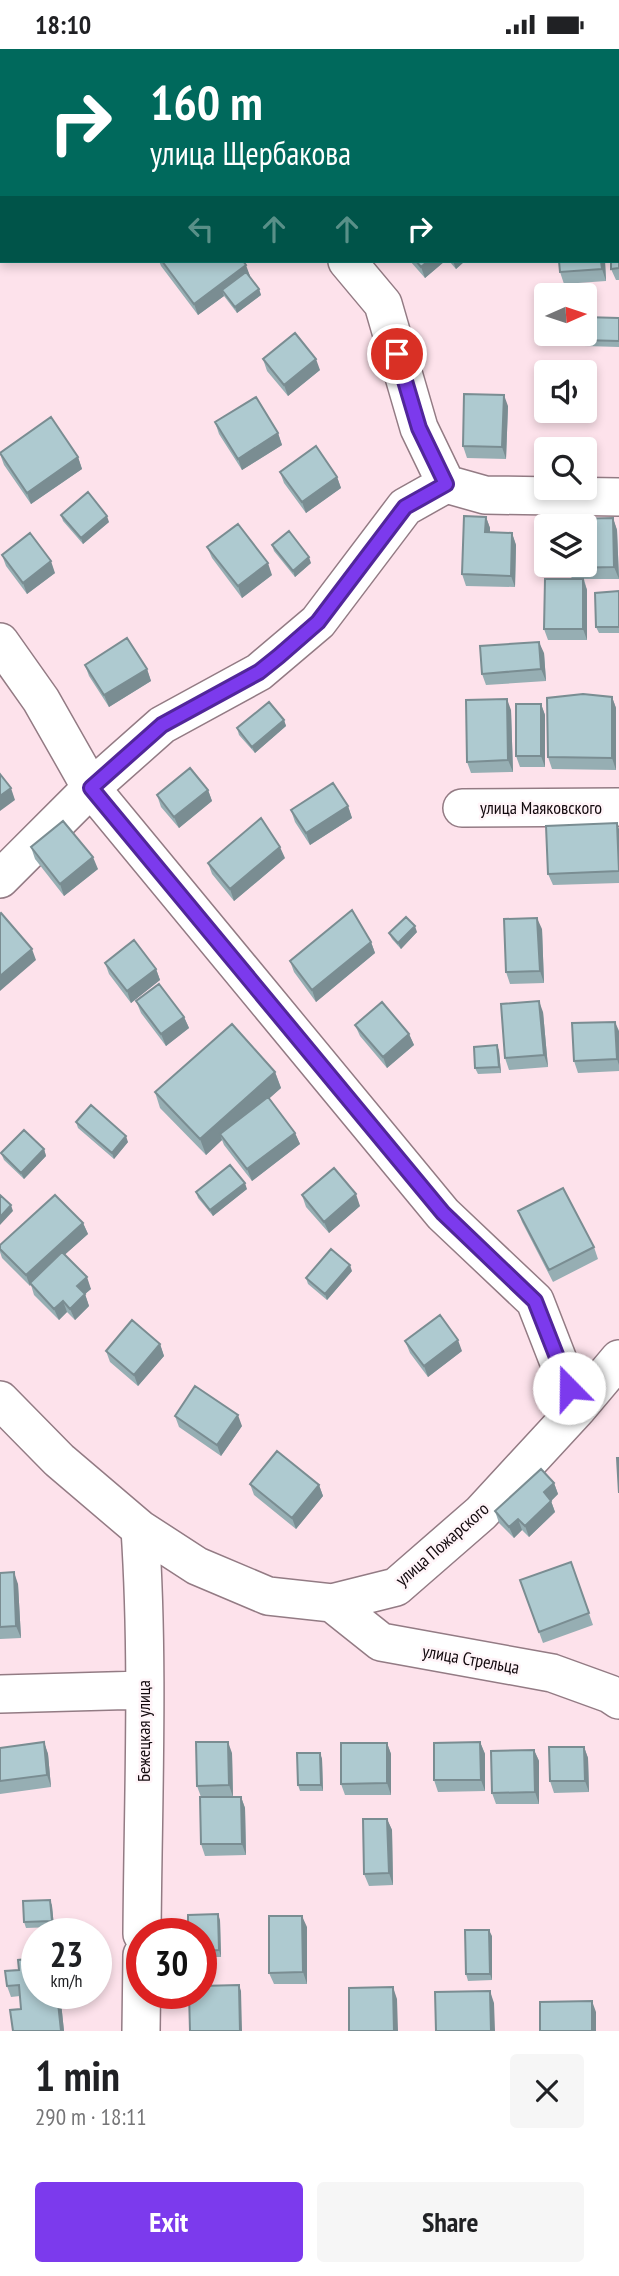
<!DOCTYPE html>
<meta charset="utf-8">
<style>
:root{--surface:#fff;--page:#f6f6f6;--text:#202124;--muted:#757577;--accent:#7c3aed}
body{margin:0;font-family:"PT Sans Narrow",sans-serif;background:var(--page);color:var(--text);height:100vh;display:flex;flex-direction:column;font-size:26px;white-space:nowrap}
*{box-sizing:border-box;margin:0}
p{font-size:23px;color:var(--muted)}
.icon{flex:none;width:38px;height:38px;fill:none;stroke:currentColor;stroke-width:2;stroke-linecap:round;stroke-linejoin:round}
.map{position:relative;height:1982px;overflow:hidden}
.panel{display:flex;flex-direction:column;background:var(--surface);flex:1}
.panel>*{flex:none}
.hud{position:absolute;left:0px;top:0px;width:620px;height:214px;box-shadow:0 4px 10px #0003;background:#00695c;color:#fff;overflow:hidden}
.needle{width:46px;rotate:87deg}
.fabs{position:absolute;left:534px;top:234px;display:grid;gap:14px}
.fabs a{display:grid;place-items:center;width:63px;height:63px;border-radius:7px;background:var(--surface);box-shadow:0 4px 10px #0003;font-size:35px}
.speed{position:absolute;left:21px;top:1869px;display:flex;gap:14px;font-size:35px;font-weight:700;text-align:center}
.speed>*{display:grid;place-content:center;width:91px;height:91px;border-radius:50%;background:var(--surface);box-shadow:0 4px 10px #0003;line-height:1}
.speed small{font-size:18px;font-weight:400}
.speed .limit{border:10px solid #d22;background:#fff;color:#111}
.pin{position:absolute;display:grid;place-items:center;width:60px;height:60px;color:#fff;margin:-30px;border:4px solid #fff;border-radius:50%;box-shadow:0 2px 7px #0007}
.me{position:absolute;width:77px;margin:-38px;rotate:338deg;stroke-linejoin:round;filter:drop-shadow(0 0 5px #0008)}
.turn{display:flex;align-items:center;gap:24px;height:147px;padding:0 35px;font-size:32px}
.turn .icon{width:91px;height:91px;stroke-width:2.5}
.turn b{display:block;font-size:49px;line-height:60px}
.lanes{display:flex;align-items:center;height:66px;padding:0 35px;background:#0003;justify-content:center;gap:35px;direction:ltr}
.lanes .off{opacity:.35}
.round{display:grid;place-items:center;flex:none;width:74px;height:74px;border-radius:7px;background:var(--page)}
.headline{display:flex;align-items:center;justify-content:space-between;height:119px;padding:0 35px}
h1{font-size:42px;font-weight:700;line-height:52px}
.primary-button{display:flex;gap:14px;margin-top:auto;padding:14px 35px}
.primary-button a{flex:1;height:80px;border-radius:7px;background:var(--accent);color:#fff;font-size:28px;font-weight:700;line-height:80px;text-align:center}
.primary-button a+a{background:var(--page);color:var(--text)}
.status{display:flex;justify-content:space-between;align-items:center;height:49px;padding:0 35px;background:var(--surface);direction:ltr}
.status svg{height:19px;fill:currentColor}
.map>svg:first-child{display:block}
.lines{fill:none;stroke-linecap:round;stroke-linejoin:round}
.minor-casing{stroke:#937b84;stroke-width:40}
.minor{stroke:#fff;stroke-width:37}
.wall{fill:#96aeb3}
.shaded-wall{fill:#7a8d92}
.building{fill:#aecad0;stroke:#7a8d92;stroke-width:2}
.route-casing{stroke:#51269a;stroke-width:18}
.route{stroke:#7c3aed;stroke-width:12}
.labels{text-anchor:middle;dominant-baseline:central;stroke-width:5;stroke-linejoin:round;paint-order:stroke}
.street-label{font-size:18px;fill:#12090d;stroke:#fff4f8}
</style>
<div class="status"><b>18:10</b><svg viewBox="0 0 49 12"><path d="M0 12V9h3v3zM5 12V6h3v6zM10 12V3h3v9zM15 12V0h3v12zM26 1h20v11H26zM47 4h2v5h-2z"/></svg></div>
<div class="map">
<svg width="619" height="1982" viewBox="0 0 619 1982">
<rect width="100%" height="100%" fill="#fde2eb"/>
<g class="lines">
<defs>
<path id="minor" d="M175 0 177 2
M618 148H619
M347 212 383 255 419 379 446 435
M446 435 485 446 619 448
M0 593 41 651 91 739 443 1165 535 1252 577 1360
M462 759 619 758
M0 830 91 739 162 676 259 623 318 573 405 458 446 435
M0 1351 59 1411 140 1480 197 1517 268 1547 332 1554 396 1538 481 1464 577 1360 619 1310
M140 1480C149 1614 143 1750 142 1885
M332 1554 381 1593 552 1624 610 1645 619 1651
M0 1645 144 1641
M141 1982 142 1906"/>
</defs>
<!-- minor casing -->
<use href="#minor" class="minor-casing"/>
<!-- minor -->
<use href="#minor" class="minor"/>
</g>
<!-- wall -->
<path class="wall" d="M619 168V231H616L611 220Z
M159 212H243L250 227 249 228 259 240 261 246 237 264 224 247 198 266 161 217Z
M410 212H445L425 229Z
M449 212H465L456 220Z
M559 212H605L606 232 564 235 560 223Z
M619 269V298L584 297 581 291Z
M263 310 320 321 288 347 267 322Z
M508 357 506 410 467 409 463 397Z
M215 373 278 384 282 396 242 421 219 385Z
M0 405 78 408 82 420 31 455 4 416Z
M280 423 337 428 341 439 306 464 284 434Z
M61 466 109 473 83 495 63 472Z
M486 468 490 479V484H512L516 496 515 538 466 537 462 525Z
M613 469 617 481 619 530H584L587 541V591H548L544 580 572 530 568 519Z
M272 496 311 514 295 528 274 502Z
M207 498 272 526 242 549 212 509Z
M2 506 55 524 27 545 6 517Z
M619 542V584H599L596 578Z
M544 604 546 632 486 636 482 625Z
M85 616 147 620 151 632 109 658 89 627Z
M612 648 616 659V721L552 720 548 708Z
M541 655 545 666V718H520L516 707Z
M511 661 513 723 471 724 467 713Z
M284 671 286 677 255 704 239 686 237 679Z
M208 741 212 752 179 779 161 758 157 746Z
M348 757 352 769 310 796 295 773 291 761Z
M619 780V834L553 836 548 825Z
M31 798 98 820 64 847 35 810Z
M285 809 234 852 212 825 208 814Z
M542 880 544 934 510 935 506 923Z
M417 883 401 900 392 890 389 884Z
M371 893 375 904 316 953 294 923 290 912Z
M105 914 156 920 160 931 131 954 109 925Z
M136 952 184 968 189 979 166 997 141 964Z
M543 963 548 1018 509 1021 505 1009Z
M355 976 409 985 414 996 387 1019 360 987Z
M619 982V1022L578 1024 574 1012Z
M497 996 499 1002 501 1024 478 1025 475 1019Z
M275 1023 281 1039 269 1049 295 1084 300 1095 252 1132 224 1096 222 1091 206 1106 160 1059 155 1043Z
M76 1073 128 1093 114 1110 78 1079Z
M44 1100 46 1107 24 1130 4 1111 1 1104Z
M247 1140 213 1167 198 1149 196 1143Z
M302 1146 360 1157 329 1184 306 1158Z
M518 1162 594 1198 598 1210 553 1233 522 1173Z
M83 1174 88 1185 64 1206 91 1240 85 1245 89 1257 75 1271 67 1263 59 1271 34 1246 31 1236 30 1237 2 1209 0 1203V1196Z
M352 1222 327 1251 308 1235 306 1229Z
M405 1292 462 1302 428 1328 410 1304Z
M160 1295 164 1307 138 1337 110 1313 106 1302Z
M175 1367 242 1377 221 1407 179 1378Z
M554 1434 558 1445 551 1452 555 1463 529 1488 522 1481 514 1489 499 1474 495 1462Z
M250 1435 319 1436 323 1447 296 1480 254 1446Z
M571 1513 593 1576 543 1594 520 1531Z
M0 1524 18 1535 21 1589 0 1590Z
M44 1693 48 1705 51 1738 0 1745V1699Z
M480 1693 485 1705V1742L438 1743 434 1731Z
M387 1694 391 1705V1746H345L341 1735Z
M584 1698 588 1709 589 1743 554 1744 550 1732Z
M534 1701 539 1712V1755H496L492 1744Z
M232 1704 233 1748H241L245 1759 246 1806 205 1807 201 1795V1748L197 1737Z
M320 1704 322 1710 323 1742H300L298 1736Z
M387 1770 392 1781 393 1836 369 1837 364 1825Z
M50 1851 52 1857 54 1878 26 1879 24 1873Z
M220 1871 221 1908H201V1885Z
M307 1878V1935H274L269 1924Z
M492 1887V1931L468 1932 466 1925Z
M19 1921 60 1944 64 1982H13L21 1960 20 1947 11 1948 7 1937Z"/>
<!-- shaded-wall -->
<path class="shaded-wall" d="M64 0H79L80 2H62Z
M428 212H445L425 229 421 218Z
M453 212H465L456 220Z
M601 212H605L606 232 602 220Z
M246 216 250 227 226 246 222 241 224 247 198 266 194 255Z
M259 240 261 246 237 264 235 258Z
M316 310 320 321 288 347 284 336Z
M504 346 508 357 506 410 502 398Z
M278 384 282 396 242 421 238 410Z
M78 408 82 420 31 455 27 444Z
M337 428 341 439 306 464 302 453Z
M107 467 109 473 83 495 81 489Z
M486 468 490 479V495L485 483Z
M613 469 617 481 619 530 614 518Z
M512 484 516 496 515 538 511 527Z
M309 508 311 514 295 528 293 522Z
M51 512 55 524 27 545 23 534Z
M268 514 272 526 242 549 238 537Z
M583 530 587 541V591L583 580Z
M539 593 544 604 546 632 541 620Z
M147 620 151 632 109 658 104 646Z
M612 648 616 659V721L612 709Z
M507 650 511 661 513 723 508 711Z
M541 655 545 666V718L541 707Z
M284 671 286 677 255 704 252 698Z
M11 739 15 751 0 762V747Z
M208 741 212 752 179 779 174 768Z
M348 757 352 769 310 796 306 784Z
M617 774 619 780V823Z
M280 798 285 809 234 852 230 840Z
M93 808 98 820 64 847 60 835Z
M537 869 542 880 544 934 540 922Z
M415 877 417 883 401 900 398 894Z
M371 893 375 904 316 953 312 941Z
M32 900 36 911 0 942V927Z
M156 920 160 931 131 954 127 942Z
M539 952 543 963 548 1018 544 1006Z
M184 968 189 979 166 997 161 985Z
M615 973 619 982V1016L617 1010Z
M409 985 414 996 387 1019 383 1008Z
M497 996 499 1002 501 1024 499 1018Z
M275 1023 281 1039 224 1090 220 1085 222 1091 206 1106 200 1090Z
M295 1084 300 1095 252 1132 247 1120Z
M126 1087 128 1093 114 1110 112 1104Z
M44 1100 46 1107 24 1130 21 1124Z
M245 1134 247 1140 213 1167 210 1161Z
M356 1145 360 1157 329 1184 324 1173Z
M11 1156 13 1162 0 1176V1168Z
M83 1174 88 1185 31 1236 30 1234V1237L26 1226Z
M350 1216 352 1222 327 1251 325 1245Z
M87 1228 91 1240 85 1245 89 1257 75 1271 70 1260 77 1237Z
M63 1252 67 1263 59 1271 54 1260Z
M458 1291 462 1302 428 1328 424 1317Z
M160 1295 164 1307 138 1337 134 1326Z
M238 1366 242 1377 221 1407 217 1396Z
M554 1434 558 1445 551 1452 555 1463 529 1488 525 1477 544 1443Z
M319 1436 323 1447 296 1480 292 1469Z
M518 1470 522 1481 514 1489 509 1478Z
M14 1523 18 1535 21 1589 16 1577Z
M44 1693 48 1705 51 1738 47 1726Z
M228 1693 232 1704 233 1748 229 1736Z
M480 1693 485 1705V1742L481 1731Z
M387 1694 391 1705V1746L387 1734Z
M584 1698 588 1709 589 1743 585 1732Z
M534 1701 539 1712V1755L535 1743Z
M320 1704 322 1710 323 1742 321 1736Z
M241 1748 245 1759 246 1806 242 1795Z
M387 1770 392 1781 393 1836 389 1824Z
M50 1851 52 1857 54 1878 52 1872Z
M218 1865 220 1871 221 1908 219 1901Z
M302 1867 307 1878V1935L303 1923Z
M489 1881 492 1887V1931L490 1925Z
M239 1936 241 1942 242 1982H240Z
M393 1938 397 1950 398 1982H394Z
M490 1942 494 1954 495 1982H491Z
M57 1944H60L64 1982H61Z
M592 1952 596 1963V1982H592Z"/>
<!-- building -->
<path class="building" d="M19 0H64L63 2H20Z
M281 0H307L309 2H279Z
M549 0 595 1V2H549Z
M618 168H619V219L611 220V212H618Z
M162 212H243L246 216 194 255Z
M416 212H428L421 218Z
M559 212H601L602 220 560 223Z
M246 223 259 240 235 258 222 241Z
M584 268 619 269V292L581 291 582 285H584Z
M295 284 316 310 284 336 263 310Z
M464 345 504 346 502 398 463 397Z
M256 348 278 384 238 410 215 373Z
M51 368 78 408 27 444 0 404Z
M316 397 337 428 302 453 280 423Z
M88 443 107 467 81 489 61 466Z
M464 467 486 468 485 483 512 484 511 527 462 525Z
M613 469 614 518 568 519V516H584V478H568L567 470Z
M238 475 268 514 238 537 207 498Z
M289 482 309 508 293 522 272 496Z
M30 484 51 512 23 534 2 506Z
M545 530H583V580H544Z
M619 542V578H596L595 544Z
M127 589 147 620 104 646 85 616Z
M539 593 541 620 482 625 480 597Z
M583 645 612 648V709L548 708 547 649Z
M507 650 508 711 467 713 466 651Z
M269 653 284 671 252 698 237 679Z
M516 655H541V707H516Z
M190 719 208 741 174 768 157 746Z
M0 725 11 739 0 747Z
M333 734 348 757 306 784 291 761Z
M261 769 280 798 230 840 208 814Z
M63 772 93 808 60 835 31 798Z
M617 774 619 822 548 825 546 777Z
M352 861 371 893 312 941 290 912Z
M1 864 32 900 0 927V865Z
M406 868 415 877 398 894 389 884Z
M537 869 540 922 506 923 504 870Z
M134 891 156 920 127 942 105 914Z
M159 935 184 968 161 985 136 952Z
M539 952 544 1006 505 1009 501 955Z
M382 953 409 985 383 1008 355 976Z
M615 973 617 1010 574 1012 572 974Z
M232 975 275 1023 200 1090 155 1043Z
M497 996 499 1018 475 1019 474 998Z
M268 1048 295 1084 247 1120 220 1085Z
M91 1056 126 1087 112 1104 76 1073Z
M24 1081 44 1100 21 1124 1 1104Z
M230 1116 245 1134 210 1161 196 1143Z
M334 1119 356 1145 324 1173 302 1146Z
M563 1139 594 1198 549 1221 518 1162Z
M0 1146 11 1156 0 1168Z
M55 1146 83 1174 26 1226 0 1200V1196Z
M331 1200 350 1216 325 1245 306 1229Z
M62 1203 87 1228 77 1237 85 1245 70 1260 63 1252 54 1260 30 1234Z
M440 1266 458 1291 424 1317 405 1292Z
M132 1271 160 1295 134 1326 106 1302Z
M195 1337 238 1366 217 1396 175 1367Z
M277 1402 319 1436 292 1469 250 1435Z
M617 1409H619V1444Z
M541 1420 554 1434 544 1443 551 1452 525 1477 518 1470 509 1478 495 1462Z
M571 1513 589 1564 539 1583 520 1531Z
M14 1523 16 1577 0 1578V1524Z
M44 1693 47 1726 0 1732V1699Z
M196 1693H228L229 1736 197 1737Z
M480 1693 481 1731H434V1694Z
M341 1694H387V1734L341 1735Z
M549 1698H584L585 1732H550Z
M534 1701 535 1743 492 1744 491 1702Z
M297 1704H320L321 1736H298Z
M200 1748H241L242 1795H201Z
M363 1770H387L389 1824 364 1825Z
M50 1851 52 1872 24 1873 23 1852Z
M218 1865 219 1901 201 1902V1885H188V1866Z
M269 1867H302L303 1923 269 1924Z
M465 1881H489L490 1925H466Z
M37 1909V1944H57L61 1982H13L10 1961 21 1960 19 1936 7 1937 5 1922 19 1921 18 1911Z
M239 1936 240 1982H190L189 1944H201V1937Z
M393 1938 394 1982H349V1939Z
M490 1942 491 1982H436L435 1943Z
M592 1952V1982H540V1953Z"/>
<g class="lines">
<defs>
<path id="route" d="M397 305 419 379 446 435 405 458 318 573 279 607 259 623 162 676 91 739 443 1164 535 1252 569 1339"/>
</defs>
<!-- route casing -->
<use href="#route" class="route-casing"/>
<!-- route -->
<use href="#route" class="route"/>
</g>
<g class="labels">
<!-- street labels -->
<g class="street-label">
<text x="541" y="758">улица Маяковского</text>
<text transform="translate(442 1495) rotate(-41)">улица Пожарского</text>
<text transform="translate(471 1610) rotate(10)">улица Стрельца</text>
<text transform="translate(143 1682) rotate(-90)">Бежецкая улица</text>
</g>
</g>
</svg>
<div class="fabs">
<a><svg class="needle" viewBox="-14 -14 28 28"><path d="M0-13l5 13h-10z" fill="#e53935"/><path d="M0 13l5-13h-10z" fill="#757577"/></svg></a>
<a><svg class="icon" aria-label="sound" viewBox="0 0 24 24"><path d="M4 9h4l5-4v14l-5-4H4zM17 9q2 3 0 6"/></svg></a>
<a><svg class="icon" aria-label="search" viewBox="0 0 24 24"><circle cx="10" cy="10" r="6"/><path d="M15 15l6 6"/></svg></a>
<a><svg class="icon" aria-label="layers" viewBox="0 0 24 24"><path d="M12 4l9 5-9 5-9-5zM3 14l9 5 9-5"/></svg></a>
</div>
<div class="speed"><div>23<small>km/h</small></div><div class="limit">30</div></div>
<div class="pin" style="left:397px;top:305px;background:#d93025"><svg class="icon" aria-label="arrive" viewBox="0 0 24 24"><path d="M6 21V4h12l-3 4 3 4H6"/></svg></div>
<svg class="me" style="left:569px;top:1339px" viewBox="-20 -20 40 40"><circle r="19" fill="#fff"/><path d="M0-13L10 11 0 6-10 11z" fill="#7c3aed"/></svg>
<div class="hud">
<div class="turn"><svg class="icon" aria-label="right" viewBox="0 0 24 24"><path d="M7 20v-9h11M14 6l5 5-5 5"/></svg><div><b>160 m</b>улица Щербакова</div></div>
<div class="lanes"><svg class="icon off" aria-label="left" viewBox="0 0 24 24"><path d="M17 20v-9H6M10 6l-5 5 5 5"/></svg><svg class="icon off" aria-label="ahead" viewBox="0 0 24 24"><path d="M12 20V5M6 11l6-6 6 6"/></svg><svg class="icon off" aria-label="ahead" viewBox="0 0 24 24"><path d="M12 20V5M6 11l6-6 6 6"/></svg><svg class="icon" aria-label="right" viewBox="0 0 24 24"><path d="M7 20v-9h11M14 6l5 5-5 5"/></svg></div>
</div>
</div>
<section class="panel">
<div class="headline"><div><h1>1 min</h1><p>290 m · 18:11</p></div><a class="round"><svg class="icon" aria-label="close" viewBox="0 0 24 24"><path d="M6 6l12 12M18 6L6 18"/></svg></a></div>
<div class="primary-button"><a>Exit</a><a>Share</a></div>
</section>
